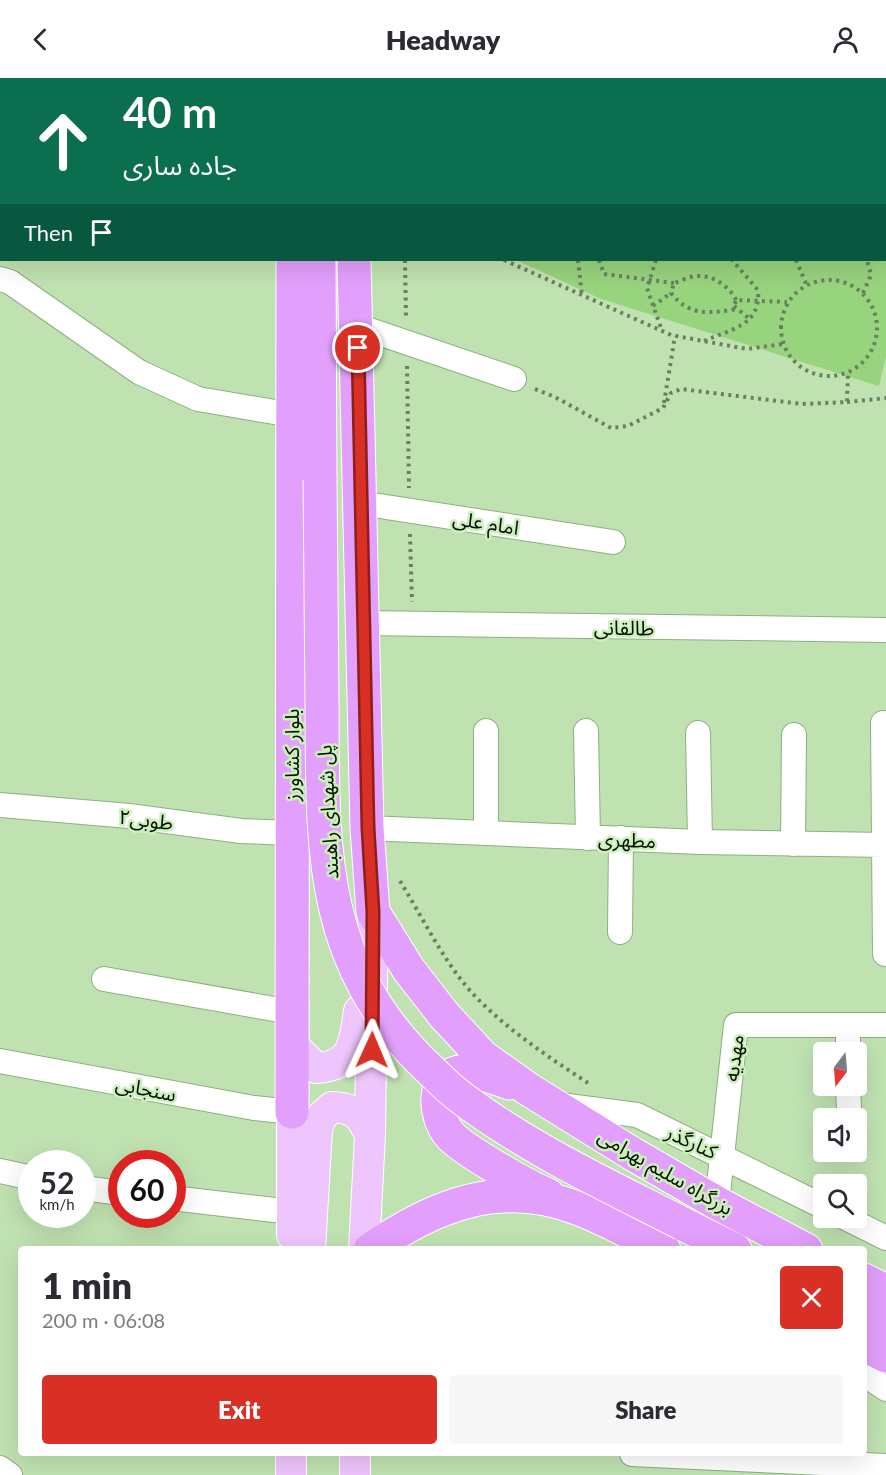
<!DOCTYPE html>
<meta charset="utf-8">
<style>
:root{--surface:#fff;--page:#f7f7f7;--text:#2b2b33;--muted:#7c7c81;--accent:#d93025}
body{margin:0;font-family:Lato,"Noto Sans Arabic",sans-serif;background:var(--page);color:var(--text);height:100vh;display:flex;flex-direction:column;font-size:22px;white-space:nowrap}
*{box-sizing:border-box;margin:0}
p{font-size:20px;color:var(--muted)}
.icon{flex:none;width:33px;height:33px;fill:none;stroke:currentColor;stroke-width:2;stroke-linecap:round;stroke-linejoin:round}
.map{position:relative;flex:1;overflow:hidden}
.side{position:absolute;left:18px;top:1168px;width:849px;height:210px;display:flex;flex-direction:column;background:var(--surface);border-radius:6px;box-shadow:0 6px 24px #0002}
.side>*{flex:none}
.banner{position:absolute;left:0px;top:0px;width:886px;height:183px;box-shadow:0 6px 24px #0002;background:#0b6e4f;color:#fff;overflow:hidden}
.needle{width:39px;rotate:196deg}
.tools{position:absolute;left:813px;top:964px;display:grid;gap:12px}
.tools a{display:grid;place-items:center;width:54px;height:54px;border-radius:6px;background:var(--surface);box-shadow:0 6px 24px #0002;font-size:30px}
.speed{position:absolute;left:18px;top:1072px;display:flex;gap:12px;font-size:30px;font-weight:700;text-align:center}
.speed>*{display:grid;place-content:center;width:78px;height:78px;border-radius:50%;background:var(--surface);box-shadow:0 6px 24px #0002;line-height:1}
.speed small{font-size:15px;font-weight:400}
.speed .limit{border:9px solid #d22;background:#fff;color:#111}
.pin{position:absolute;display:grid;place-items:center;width:51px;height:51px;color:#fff;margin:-26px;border:3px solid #fff;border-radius:50%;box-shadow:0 2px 6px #0007}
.me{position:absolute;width:66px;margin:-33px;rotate:1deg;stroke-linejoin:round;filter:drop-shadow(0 0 4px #0008)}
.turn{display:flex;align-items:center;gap:21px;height:126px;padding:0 24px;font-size:27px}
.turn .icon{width:78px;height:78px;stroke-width:2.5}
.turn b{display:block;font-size:42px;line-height:51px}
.then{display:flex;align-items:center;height:57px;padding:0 24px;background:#0003;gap:12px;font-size:22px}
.round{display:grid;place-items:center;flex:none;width:63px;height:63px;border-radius:6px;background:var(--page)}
.overview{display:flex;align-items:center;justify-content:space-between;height:102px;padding:0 24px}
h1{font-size:36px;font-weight:800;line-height:45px}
.cta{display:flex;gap:12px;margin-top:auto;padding:12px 24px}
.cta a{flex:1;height:69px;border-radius:6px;background:var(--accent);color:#fff;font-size:24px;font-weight:800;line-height:69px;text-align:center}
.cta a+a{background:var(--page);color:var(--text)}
header{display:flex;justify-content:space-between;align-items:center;height:78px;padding:0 24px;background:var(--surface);font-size:27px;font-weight:800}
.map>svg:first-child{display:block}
.green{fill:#98d37d}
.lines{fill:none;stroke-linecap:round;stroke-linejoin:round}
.minor-casing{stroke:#8eaf80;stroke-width:26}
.major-casing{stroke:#fff;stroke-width:32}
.highway-casing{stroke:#fff;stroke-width:35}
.path{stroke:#69805f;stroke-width:4;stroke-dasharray:3 4.5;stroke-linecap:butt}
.minor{stroke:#fff;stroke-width:24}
.major{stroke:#eec5fd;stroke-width:30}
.highway{stroke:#e29ffb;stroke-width:33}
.highway-bridge-casing{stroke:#fff;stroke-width:35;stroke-linecap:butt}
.highway-bridge{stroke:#e29ffb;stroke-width:33}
.route-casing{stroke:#8d1f18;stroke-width:15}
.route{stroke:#d93025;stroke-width:10}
.labels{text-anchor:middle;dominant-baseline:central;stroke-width:5;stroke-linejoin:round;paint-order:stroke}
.street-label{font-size:20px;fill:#061102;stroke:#cdefbe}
</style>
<header><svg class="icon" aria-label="back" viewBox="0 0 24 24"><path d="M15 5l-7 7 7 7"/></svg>Headway<svg class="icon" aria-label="person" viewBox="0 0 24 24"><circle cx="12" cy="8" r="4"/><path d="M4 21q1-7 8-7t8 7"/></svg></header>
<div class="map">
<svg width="886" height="1397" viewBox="0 0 886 1397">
<rect width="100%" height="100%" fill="#c0e2b1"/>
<!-- green -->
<path class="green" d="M886 55V279L879 308 601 221 516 182H885Z"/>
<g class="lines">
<defs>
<path id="minor" d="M770 2V0
M0 201 10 204 139 294 198 321 292 337
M358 248 514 301
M360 425 613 464
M363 545 886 552
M883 645 885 876
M586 653 588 760
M698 655 700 764
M0 727 129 738 241 753 291 755
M367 750 700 764 886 767
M486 755V653
M793 766 794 657
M620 854 621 760
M104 901 291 934
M848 947V975
M0 983 254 1030 292 1034
M848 1008 849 1032
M560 1027 637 1037 824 1129
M0 1093 32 1100
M82 1110 122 1115
M172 1120 292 1134
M717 1125 736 947H886
M846 1140 886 1160
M864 1296 886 1311
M632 1376 886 1388
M0 1390 10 1397"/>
<path id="major" d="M291 965 316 990C355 988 354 963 359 933
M292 1157V1034
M310 1172 317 1051 322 1038 332 1029C356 1031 359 1035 370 1057
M364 1172 370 1057 373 834
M291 1397V1376
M355 1397V1376"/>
<path id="highway" d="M317 0V2
M349 0V2
M319 182 320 402
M354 182 367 750 373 834 409 892 444 937 483 979 528 1011 631 1075 717 1125 806 1172
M509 1005C495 1000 475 991 459 994 430 1000 435 1039 449 1056 461 1071 528 1109 548 1117
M292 1034 293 182
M683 1146 735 1172
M370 1172C434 1127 500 1101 577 1130 607 1141 636 1158 664 1172
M864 1202 886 1213
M864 1236 886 1246
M864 1267 886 1278"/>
</defs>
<!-- minor casing -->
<use href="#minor" class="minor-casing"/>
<!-- major casing -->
<use href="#major" class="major-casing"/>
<!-- highway casing -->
<use href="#highway" class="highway-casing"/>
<!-- path -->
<path class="path" d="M885 82 886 83
M885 111 886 120
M885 136 886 131
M405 182 406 239
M504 182 671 257 747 271 783 266
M578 182 582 218
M599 182 604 196 674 205
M656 182 647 210 662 253
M796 182 807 208
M781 250a48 48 0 1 1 96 0a48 48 0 1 1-96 0Z
M863 215 871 197 867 182
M736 222C730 209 713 197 697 198 690 198 681 203 674 205L671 215C689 238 707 235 733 232L736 222 787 224
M653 228 671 215
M734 228 751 242
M704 263C731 251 761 248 758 212L732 182
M407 288 409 410
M535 311 555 319 611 350 628 348 663 330 671 315 681 311 802 326 847 324 848 294
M847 324 886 320
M664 325 675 258
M410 456 412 524
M400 803C423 840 443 883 473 916 507 952 550 980 591 1007"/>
<!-- minor -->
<use href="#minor" class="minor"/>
<!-- major -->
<use href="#major" class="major"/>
<!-- highway -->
<use href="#highway" class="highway"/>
<defs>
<path id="highway-bridge" d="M320 402C321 476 322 550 322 623 323 764 316 881 425 987 436 997 447 1009 459 1018 527 1070 607 1107 683 1146"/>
</defs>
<!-- highway-bridge casing -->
<use href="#highway-bridge" class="highway-bridge-casing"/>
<!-- highway-bridge -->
<use href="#highway-bridge" class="highway-bridge"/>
</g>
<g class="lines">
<defs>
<path id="route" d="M358 270 368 750 373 834 372 972"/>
</defs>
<!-- route casing -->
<use href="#route" class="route-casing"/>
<!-- route -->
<use href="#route" class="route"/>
</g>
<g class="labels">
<!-- street labels -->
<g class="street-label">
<text transform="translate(486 444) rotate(9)">امام علی</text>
<text transform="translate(624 549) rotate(1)">طالقانی</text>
<text transform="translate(291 677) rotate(-90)">بلوار کشاورز</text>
<text transform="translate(327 734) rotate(-93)">پل شهدای راهبند</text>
<text transform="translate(146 741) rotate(7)">طوبی۲</text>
<text transform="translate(627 761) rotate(2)">مطهری</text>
<text transform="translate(733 980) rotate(-83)">مهدیه</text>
<text transform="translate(146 1010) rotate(11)">سنجابی</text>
<text transform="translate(692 1063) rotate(25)">کنارگذر</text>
<text transform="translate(666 1093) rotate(30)">بزرگراه سلیم بهرامی</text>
</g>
</g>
</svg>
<div class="tools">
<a><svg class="needle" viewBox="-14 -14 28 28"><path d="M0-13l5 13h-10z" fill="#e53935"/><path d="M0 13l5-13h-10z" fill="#7c7c81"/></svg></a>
<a><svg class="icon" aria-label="sound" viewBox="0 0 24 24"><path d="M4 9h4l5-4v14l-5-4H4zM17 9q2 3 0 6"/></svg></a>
<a><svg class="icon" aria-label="search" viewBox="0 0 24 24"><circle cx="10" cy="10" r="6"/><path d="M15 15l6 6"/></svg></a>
</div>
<div class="speed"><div>52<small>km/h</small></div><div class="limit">60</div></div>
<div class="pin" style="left:358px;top:270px;background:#d93025"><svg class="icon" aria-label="arrive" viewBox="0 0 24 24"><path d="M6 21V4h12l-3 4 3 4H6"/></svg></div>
<svg class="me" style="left:372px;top:972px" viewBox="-20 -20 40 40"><path d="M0-17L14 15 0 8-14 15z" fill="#d93025" stroke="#fff" stroke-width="4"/></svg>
<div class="banner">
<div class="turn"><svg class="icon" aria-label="ahead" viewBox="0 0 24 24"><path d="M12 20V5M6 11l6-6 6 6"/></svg><div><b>40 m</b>جاده ساری</div></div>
<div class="then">Then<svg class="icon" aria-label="arrive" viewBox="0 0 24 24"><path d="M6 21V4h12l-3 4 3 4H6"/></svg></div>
</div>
<section class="side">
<div class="overview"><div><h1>1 min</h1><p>200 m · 06:08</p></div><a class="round" style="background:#d93025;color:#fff"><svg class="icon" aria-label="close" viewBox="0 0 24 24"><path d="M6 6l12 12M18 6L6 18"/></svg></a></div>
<div class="cta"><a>Exit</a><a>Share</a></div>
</section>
</div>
